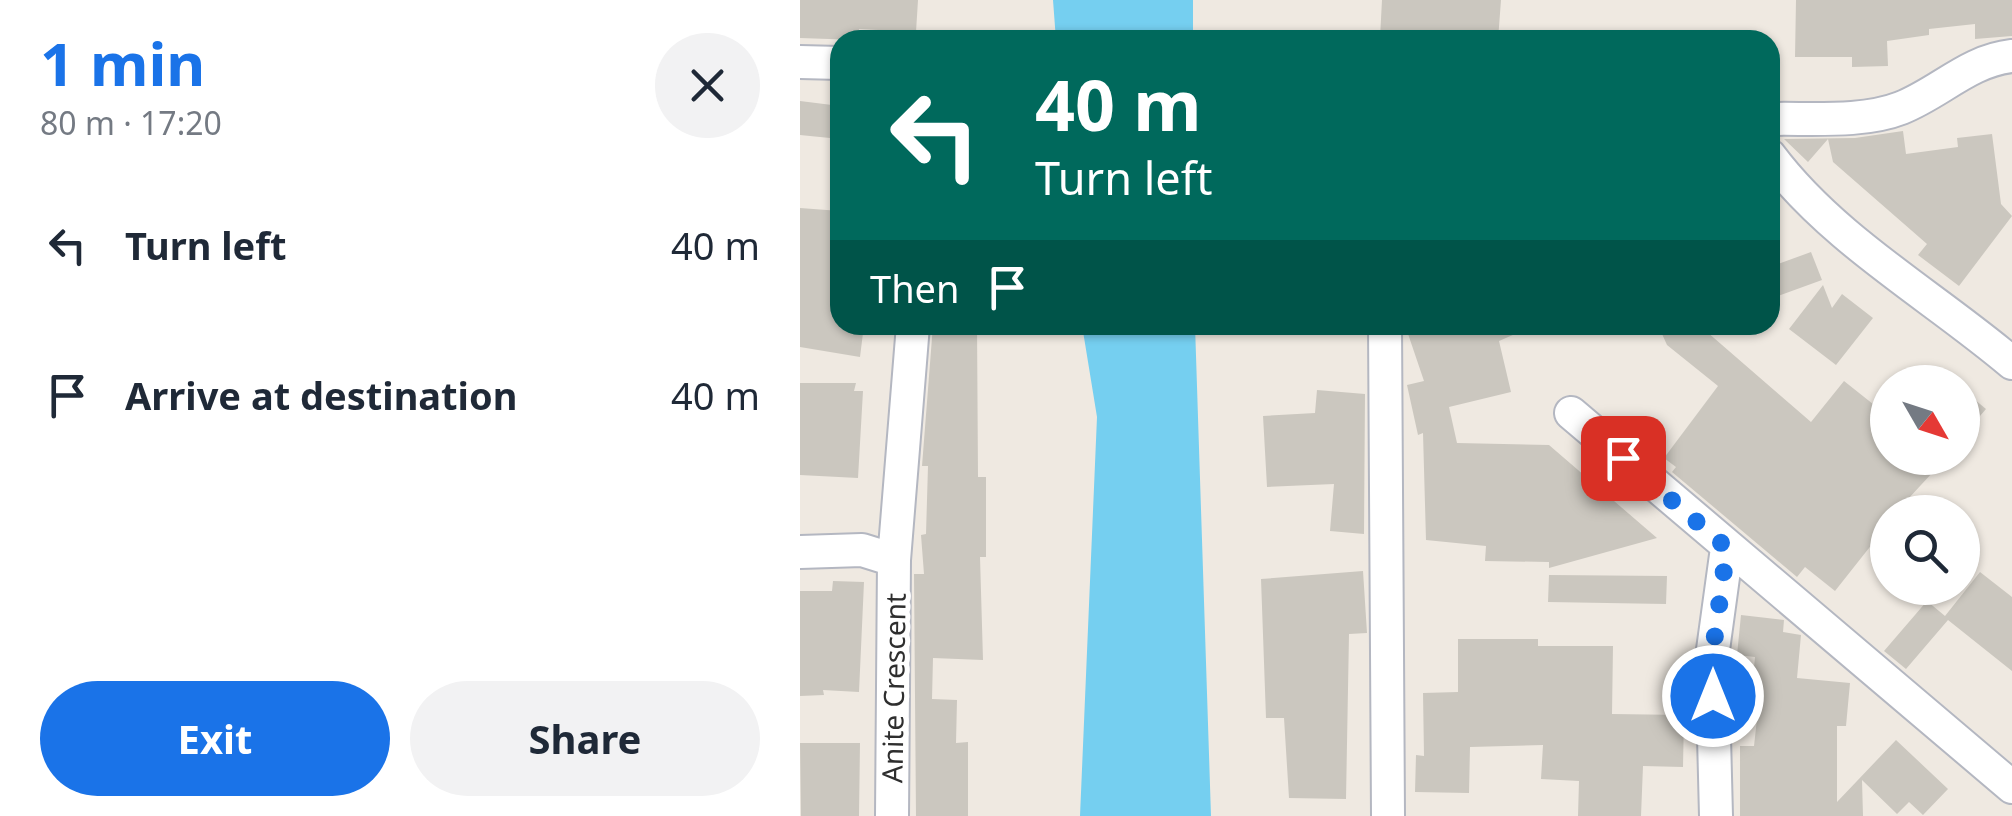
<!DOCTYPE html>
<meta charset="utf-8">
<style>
:root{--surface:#fff;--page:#f2f2f3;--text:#1f2937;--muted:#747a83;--accent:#1a73e8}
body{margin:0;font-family:"Noto Sans",sans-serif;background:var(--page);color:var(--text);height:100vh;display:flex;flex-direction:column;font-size:38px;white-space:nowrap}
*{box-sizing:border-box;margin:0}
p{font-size:32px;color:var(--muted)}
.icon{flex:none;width:55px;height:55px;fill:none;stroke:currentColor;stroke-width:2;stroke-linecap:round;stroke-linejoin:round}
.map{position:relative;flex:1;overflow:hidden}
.details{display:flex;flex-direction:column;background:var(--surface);width:800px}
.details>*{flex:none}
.banner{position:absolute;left:30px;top:30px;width:950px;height:305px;border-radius:30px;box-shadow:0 2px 8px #0004;background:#00695c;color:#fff;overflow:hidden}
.needle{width:65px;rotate:129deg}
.controls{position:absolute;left:1070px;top:365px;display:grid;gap:20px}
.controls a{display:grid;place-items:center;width:110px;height:110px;border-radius:50%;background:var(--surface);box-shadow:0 2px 8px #0004;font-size:50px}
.pin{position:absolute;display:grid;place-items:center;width:85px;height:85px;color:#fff;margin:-42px;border-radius:20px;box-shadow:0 5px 15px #0006}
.me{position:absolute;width:110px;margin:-55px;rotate:0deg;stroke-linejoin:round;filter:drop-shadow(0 0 8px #0008)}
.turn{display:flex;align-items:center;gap:35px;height:210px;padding:0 40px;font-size:45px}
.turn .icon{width:130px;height:130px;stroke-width:2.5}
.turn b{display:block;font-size:70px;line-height:85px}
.then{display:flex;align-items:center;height:95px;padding:0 40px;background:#0003;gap:20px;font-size:38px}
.round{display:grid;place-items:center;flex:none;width:105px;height:105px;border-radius:52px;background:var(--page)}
.headline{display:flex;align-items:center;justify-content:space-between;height:170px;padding:0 40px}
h1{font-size:60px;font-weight:700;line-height:75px;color:var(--accent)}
.primary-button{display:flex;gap:20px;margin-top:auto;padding:20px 40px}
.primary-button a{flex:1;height:115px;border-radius:60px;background:var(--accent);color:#fff;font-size:40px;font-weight:700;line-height:115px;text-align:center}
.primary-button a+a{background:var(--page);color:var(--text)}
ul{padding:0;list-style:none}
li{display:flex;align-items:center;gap:30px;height:150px;padding:0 40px}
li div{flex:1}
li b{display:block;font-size:38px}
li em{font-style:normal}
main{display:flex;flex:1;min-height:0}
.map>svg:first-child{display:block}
.water{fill:#75cff0}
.building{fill:#cbc7bf}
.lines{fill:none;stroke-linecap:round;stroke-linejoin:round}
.minor-casing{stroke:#b4b7c1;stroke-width:36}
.minor{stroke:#fff;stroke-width:32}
.route{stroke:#1a73e8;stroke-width:18;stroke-dasharray:0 32.4}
.labels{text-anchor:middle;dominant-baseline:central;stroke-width:10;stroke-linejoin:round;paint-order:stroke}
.street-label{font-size:28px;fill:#2e2e2e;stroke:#fff}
</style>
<main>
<section class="details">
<div class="headline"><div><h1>1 min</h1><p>80 m · 17:20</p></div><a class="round"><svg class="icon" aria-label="close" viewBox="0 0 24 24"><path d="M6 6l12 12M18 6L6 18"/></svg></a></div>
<ul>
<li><svg class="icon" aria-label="left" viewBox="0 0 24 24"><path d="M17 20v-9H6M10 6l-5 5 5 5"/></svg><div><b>Turn left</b></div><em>40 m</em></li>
<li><svg class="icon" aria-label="arrive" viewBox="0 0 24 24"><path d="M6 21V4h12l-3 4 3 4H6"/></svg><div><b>Arrive at destination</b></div><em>40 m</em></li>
</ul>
<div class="primary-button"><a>Exit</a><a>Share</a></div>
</section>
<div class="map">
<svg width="1212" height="816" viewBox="0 0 1212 816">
<rect width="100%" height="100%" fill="#efe9e1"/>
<!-- water -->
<path class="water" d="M253 0H393V40H256Z
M282 325H395L411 816H280L297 417Z"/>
<!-- building -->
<path class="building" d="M0 0H118L116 32 59 29 58 40 0 38Z
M582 0H701L698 40 580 38Z
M996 0H1212V36L1175 39V24L1129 29V35L1087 41 1088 66 1052 67V57H995Z
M0 101 40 106V139L0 135Z
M1103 131 1106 154 1158 147 1157 138 1192 134 1201 204 1212 216 1159 286 1118 255 1127 244 1033 162 1028 139 1008 162 984 139 1055 138Z
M0 208 40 211V325H64L60 357 0 347Z
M1011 252 1022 280 970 299V267Z
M1023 285 1032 308 1042 294 1073 318 1036 365 989 329Z
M133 325H177L178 477H186V557H180L183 660 133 658 132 699 157 700 156 743 168 742V816H116L114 574H124L121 535 126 534 128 466H122Z
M605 325H736L699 341 711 392 649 407 657 443 749 445 857 538 749 568V562L685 561 686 546 626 540 623 433 618 435 607 385 624 381Z
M858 325H899L1011 422 1044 381 1088 416V458H1146L1096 512H1088V524L1035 591 1005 567 997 577 872 472 876 467 864 458 918 386 867 345Z
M0 383H56L54 391H63L58 478 0 475Z
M1162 389 1186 409 1162 437Z
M517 390 565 394 564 534 530 531 534 484 467 487 463 416 515 413Z
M563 571 567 633 549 634 546 799 489 798 484 718H466L461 579Z
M1180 572 1212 597V671L1148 620 1106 669 1084 651 1127 601 1145 616Z
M749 575 867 576 866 604 748 602Z
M33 581 64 582 59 692 23 690 24 695 0 696V591H32Z
M941 615 984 620 983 632 1001 635 997 678 1050 683 1046 726H1037V802L1096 740 1148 789 1123 815 1109 802 1097 814 1062 780 1063 816H940V746H954L959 701 951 700 955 657 937 655Z
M658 639H738V646H813L812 714 884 715 883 767 843 766 841 816H778L779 781 741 779 743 745 670 747 669 793 615 792 616 755 624 756 623 693 658 692Z
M0 743H60L59 816H1Z"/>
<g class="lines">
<defs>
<path id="minor" d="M0 62 40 63
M970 119C1010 118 1063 123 1101 108 1141 92 1168 61 1212 56
M970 156C1033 240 1133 296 1212 363
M585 325 588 816
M771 413 1212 787
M0 552 62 550 94 560
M92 816 94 560 113 325
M916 816 912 657 927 548"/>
</defs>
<!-- minor casing -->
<use href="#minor" class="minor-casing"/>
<!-- minor -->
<use href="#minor" class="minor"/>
</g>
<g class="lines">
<!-- route -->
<path class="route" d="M823 458 927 548 912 657 913 696"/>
</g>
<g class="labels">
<!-- street labels -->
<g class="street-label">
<text transform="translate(93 688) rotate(-89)">Anite Crescent</text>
</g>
</g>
</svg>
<div class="controls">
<a><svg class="needle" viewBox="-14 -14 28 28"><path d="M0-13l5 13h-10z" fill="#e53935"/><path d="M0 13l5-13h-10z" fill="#747a83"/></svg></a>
<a><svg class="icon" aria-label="search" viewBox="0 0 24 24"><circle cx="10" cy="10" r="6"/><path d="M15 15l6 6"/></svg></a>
</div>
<div class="pin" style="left:823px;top:458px;background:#d93025"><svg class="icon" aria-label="arrive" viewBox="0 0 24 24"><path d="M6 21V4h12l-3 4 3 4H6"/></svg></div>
<svg class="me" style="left:913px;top:696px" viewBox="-20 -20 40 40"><circle r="17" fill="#1a73e8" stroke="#fff" stroke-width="3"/><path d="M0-11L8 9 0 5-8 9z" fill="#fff"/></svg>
<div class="banner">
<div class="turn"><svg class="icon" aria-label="left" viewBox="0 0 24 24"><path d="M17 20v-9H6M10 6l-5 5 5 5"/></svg><div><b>40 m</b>Turn left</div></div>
<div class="then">Then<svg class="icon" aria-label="arrive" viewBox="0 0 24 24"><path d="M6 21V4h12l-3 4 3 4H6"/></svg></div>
</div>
</div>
</main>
